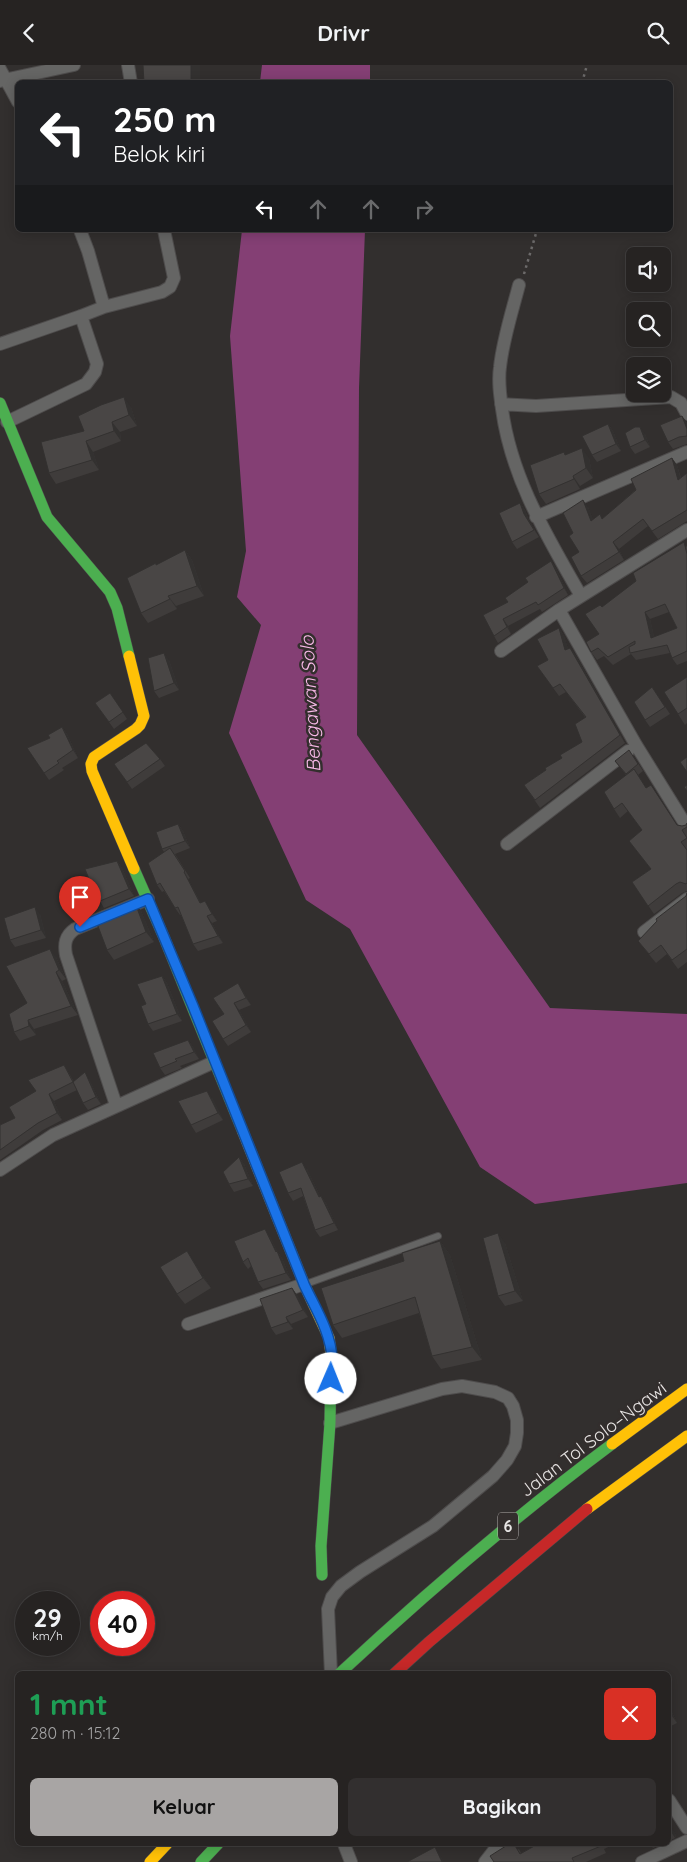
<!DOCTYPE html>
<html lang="id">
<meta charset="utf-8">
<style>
:root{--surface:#262322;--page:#322f2f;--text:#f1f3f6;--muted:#a4a4a5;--line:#424040;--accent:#a8a5a4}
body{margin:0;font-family:Quicksand,sans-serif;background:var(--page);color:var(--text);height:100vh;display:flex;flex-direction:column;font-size:19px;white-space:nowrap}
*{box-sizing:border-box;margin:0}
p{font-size:16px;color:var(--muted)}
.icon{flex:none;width:28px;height:28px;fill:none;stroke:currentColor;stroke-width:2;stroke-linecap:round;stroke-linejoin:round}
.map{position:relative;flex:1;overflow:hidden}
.details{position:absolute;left:15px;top:1606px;width:656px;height:175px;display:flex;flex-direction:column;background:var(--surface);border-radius:8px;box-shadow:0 2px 12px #0003,0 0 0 1px var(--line)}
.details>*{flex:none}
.hud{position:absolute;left:15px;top:15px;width:658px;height:152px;border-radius:8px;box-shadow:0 2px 12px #0003,0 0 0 1px var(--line);background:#202124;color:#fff;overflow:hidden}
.fabs{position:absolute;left:626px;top:182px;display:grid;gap:10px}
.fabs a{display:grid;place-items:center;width:45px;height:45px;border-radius:8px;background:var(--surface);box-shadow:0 2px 12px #0003,0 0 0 1px var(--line);font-size:25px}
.speed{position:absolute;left:15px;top:1526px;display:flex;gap:10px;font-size:25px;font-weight:700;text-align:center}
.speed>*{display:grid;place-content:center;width:65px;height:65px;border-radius:50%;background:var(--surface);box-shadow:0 2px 12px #0003,0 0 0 1px var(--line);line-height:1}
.speed small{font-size:12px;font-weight:400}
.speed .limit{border:8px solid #d22;background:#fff;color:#111}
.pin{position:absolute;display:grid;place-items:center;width:42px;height:42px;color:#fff;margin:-51px -21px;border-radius:50% 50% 50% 0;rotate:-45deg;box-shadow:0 0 5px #0007}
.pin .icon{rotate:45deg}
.me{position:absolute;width:55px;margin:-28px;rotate:1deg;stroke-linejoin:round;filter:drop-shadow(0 0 4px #0008)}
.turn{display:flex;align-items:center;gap:18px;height:105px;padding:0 15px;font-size:22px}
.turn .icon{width:65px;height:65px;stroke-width:2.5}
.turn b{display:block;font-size:35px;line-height:42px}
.lanes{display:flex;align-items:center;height:48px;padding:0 15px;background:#0003;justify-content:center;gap:25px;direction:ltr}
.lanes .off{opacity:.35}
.round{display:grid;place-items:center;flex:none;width:52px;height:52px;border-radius:8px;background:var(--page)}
.headline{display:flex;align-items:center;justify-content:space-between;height:85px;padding:0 15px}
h1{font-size:30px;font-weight:800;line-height:38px;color:#1e9e55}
.action{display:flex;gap:10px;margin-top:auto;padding:10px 15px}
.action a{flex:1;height:58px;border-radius:8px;background:var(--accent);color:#111;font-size:20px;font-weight:800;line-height:58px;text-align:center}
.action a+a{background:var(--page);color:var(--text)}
header{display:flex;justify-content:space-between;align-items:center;height:65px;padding:0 15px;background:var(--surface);font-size:22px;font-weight:800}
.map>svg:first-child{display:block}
.water{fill:#843f74}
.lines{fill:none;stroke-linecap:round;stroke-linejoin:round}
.lane-casing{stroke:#4e4c4c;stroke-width:8}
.street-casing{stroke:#4e4c4c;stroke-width:14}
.fast-casing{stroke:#4e4c4c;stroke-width:12}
.slow-casing{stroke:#4e4c4c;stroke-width:12}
.jam-casing{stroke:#4e4c4c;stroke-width:12}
.path{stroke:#6c6a6a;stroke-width:2.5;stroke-dasharray:2.5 4;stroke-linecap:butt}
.lane{stroke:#656564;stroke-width:6}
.street{stroke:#656564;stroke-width:12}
.fast{stroke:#4caf50;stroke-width:11}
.slow{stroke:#ffc107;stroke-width:11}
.jam{stroke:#c62828;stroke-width:11}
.wall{fill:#3f3c3b;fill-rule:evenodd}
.shaded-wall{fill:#333130}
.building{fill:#494645;stroke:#333130;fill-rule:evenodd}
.route-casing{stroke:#114b97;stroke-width:12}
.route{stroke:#1a73e8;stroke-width:9}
.labels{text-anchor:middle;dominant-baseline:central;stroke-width:5;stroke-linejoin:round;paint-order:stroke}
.shield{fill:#332e2d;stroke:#b2aead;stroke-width:1}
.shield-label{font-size:16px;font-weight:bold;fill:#e8e5e4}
.street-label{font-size:18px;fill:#e8e5e4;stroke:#332e2d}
.water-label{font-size:19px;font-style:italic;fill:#f8b9e7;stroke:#332e2d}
</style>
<header><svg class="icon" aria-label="back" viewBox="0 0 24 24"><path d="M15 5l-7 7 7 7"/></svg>Drivr<svg class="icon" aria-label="search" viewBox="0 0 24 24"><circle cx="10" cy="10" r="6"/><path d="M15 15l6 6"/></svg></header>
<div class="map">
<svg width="687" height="1797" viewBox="0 0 687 1797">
<rect width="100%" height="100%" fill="#322f2e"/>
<!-- water -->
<path class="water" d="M262 0H370V17H260Z
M242 165H365L359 323 357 670 550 943 687 949V1118L535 1139 480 1102 350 864 306 835 229 668 261 560 237 532 246 486 230 271Z"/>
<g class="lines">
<defs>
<path id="lane" d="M306 1219 438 1171"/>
<path id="street" d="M128 0 131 18
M0 4 18 37
M0 16 74 0
M519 220C512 247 503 274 500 302 498 316 500 330 502 344 511 413 547 471 581 531
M104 242 162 227 170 222 174 213 164 165
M0 279 81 251 104 242 88 186 80 165
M501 339 536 341 671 332 681 338 687 349
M7 357 86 319 95 307 97 299 81 251
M536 452 687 387
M559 545 636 680 687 762
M501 586 559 545 687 465
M507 779 628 686
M644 867 687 834
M116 1040 66 890C64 879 65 871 75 864L148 834
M0 1105 53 1070 214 997
M188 1259 304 1219
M330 1358 442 1324 462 1321 495 1327 508 1333 513 1341 517 1355V1368L515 1381 507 1395 493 1411 433 1461 360 1507 341 1521 332 1532 328 1544 331 1609
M669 1735 687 1763
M344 1779 351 1797
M485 1797 499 1779
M642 1797 687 1776"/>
<path id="fast" d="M0 338 47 452 110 527 117 543 129 591
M134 804 163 870 243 1067
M322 1510 321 1481 330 1358 331 1289
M339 1609C426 1528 517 1450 612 1379
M201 1797 218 1779"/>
<path id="slow" d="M129 591 144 651 140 660 136 664 94 692 91 699 92 706 134 804
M243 1067 304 1219 329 1273 331 1289
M612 1379 687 1324
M587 1444 687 1371
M150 1797 167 1779"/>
<path id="jam" d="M394 1609 429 1577 587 1444"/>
</defs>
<!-- lane casing -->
<use href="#lane" class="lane-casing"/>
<!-- street casing -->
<use href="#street" class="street-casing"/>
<!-- fast casing -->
<use href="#fast" class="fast-casing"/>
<!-- slow casing -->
<use href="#slow" class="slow-casing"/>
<!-- jam casing -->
<use href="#jam" class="jam-casing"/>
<!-- path -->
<path class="path" d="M582 18 587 0
M524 209 537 165"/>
<!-- lane -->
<use href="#lane" class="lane"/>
<!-- street -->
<use href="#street" class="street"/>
<!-- fast -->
<use href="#fast" class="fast"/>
<!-- slow -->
<use href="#slow" class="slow"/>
<!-- jam -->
<use href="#jam" class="jam"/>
</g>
<!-- wall -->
<path class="wall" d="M131 342 137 361 120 367 121 376 93 387 99 405 56 419 49 408 84 366Z
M687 357V379L684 380 673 384 668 377Z
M608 359 613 366 621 386 597 397 592 390Z
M645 369 650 382 635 389 630 382Z
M589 393 593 413 580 421V424L546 439 539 429Z
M672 393 677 400 681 413 687 408V456L658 474 648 461 619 484 624 495 587 518 581 511 579 487 573 468 588 442 593 455 603 453Z
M520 438 525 445 529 456 539 472 517 484 512 477Z
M687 481V596L677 600 672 593 670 588 636 595 631 589 613 600 604 591 597 595 591 587 599 569 602 542ZM669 547 677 563 654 572 650 554Z
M185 485 192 495 204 531 176 541 177 544 148 558 141 548 157 500Z
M551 496 556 503 568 530 542 547 540 544 508 561 511 569 498 578 494 571 508 537 528 517Z
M559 563 564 571 568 584 570 583 576 591 625 678 540 743 524 720 546 705 582 677 585 652 566 627 559 631 537 601 548 595Z
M169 595 179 625 159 633 154 626Z
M687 612V658L685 660 678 649Z
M652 622 670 649 650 662 645 655Z
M110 628 127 654 114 664 95 638Z
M62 662 67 669 78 693 62 703 64 705 49 715 27 683 50 673Z
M634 692 643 706 638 710 646 723 677 760 682 761 686 760 687 758V826L682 828 654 849 632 817 651 804 629 776 642 765 628 746 620 753 614 744 626 710 615 696Z
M160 694 165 701 132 724 114 699Z
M178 759 183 766 190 783 175 789 190 813 188 814 201 838 205 836 217 856 212 858 223 878 198 886 193 879 181 850H180L175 843 164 826 162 827 157 820 164 787 162 784Z
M117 796 122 803 134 831 104 843 100 836 98 831 93 824Z
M687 828V897L678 904 667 889 656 898 638 876 686 831Z
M141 846 154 877 114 895 107 885Z
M40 849 46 873 15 882 10 875Z
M56 892 66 914 62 916 78 950 34 964 36 970 20 976 14 967Z
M162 911 167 918 182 956 153 966 148 959 146 939Z
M238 918 251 940 239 945 251 967 228 981 223 974 224 949Z
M188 975 193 982 199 994 180 1001 182 1003 165 1010 160 1003Z
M64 1000 74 1017 89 1014 101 1039 88 1045 83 1038 77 1025 54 1036 62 1055 43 1065 0 1095V1060L15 1053 36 1026Z
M212 1033 223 1055 196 1068 191 1060Z
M239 1092 244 1099 253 1121 234 1127 229 1119Z
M307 1104 320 1131H321L326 1138 338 1165 320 1172 315 1165 303 1131 293 1136 288 1128Z
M270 1172 277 1186 282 1193 291 1215 263 1224 258 1217 251 1201 248 1204 243 1197Z
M440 1176 450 1190 482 1295 441 1304 432 1291 419 1248 342 1273 333 1260 404 1196Z
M505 1178 523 1236 505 1241 498 1231Z
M187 1186 211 1223 185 1239 177 1229Z
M292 1223 297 1230 308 1252 291 1259 293 1264 276 1270 271 1263Z
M669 1641 677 1658 669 1662Z
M669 1761 676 1770 675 1773 669 1776Z
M538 1779H615L604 1784 606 1788 586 1797H494L519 1784 521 1788Z
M650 1779H662L653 1783Z"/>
<!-- shaded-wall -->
<path class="shaded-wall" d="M191 0H200V18H191Z
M124 332 131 342 137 361 129 350Z
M682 351 687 357V364Z
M112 357 120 367 121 376 114 366Z
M608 359 613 366 621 386 616 379Z
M640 362 645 369 650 382 645 375Z
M86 376 93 387 99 405 92 395Z
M582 383 589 393 593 413 586 403Z
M672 393 677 400 683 422 678 415Z
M573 411 580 421V424L574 414Z
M583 435 588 442 597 464 591 456Z
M520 438 525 445 529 456 539 472 524 449Z
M613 477 619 484 624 495 619 487Z
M185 485 192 495 204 531 197 521Z
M551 496 556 503 568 530 564 523Z
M168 531 176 541 177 544 170 534Z
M645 547 650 554 656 581 651 573Z
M503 554 508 561 511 569 507 562Z
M559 563 564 571 571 593 565 585Z
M570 583 576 591 625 678 620 670Z
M164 588 169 595 179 625 174 618Z
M62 662 67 669 78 693 73 685Z
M178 759 183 766 190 783 185 776Z
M117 796 122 803 134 831 129 824Z
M184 807 188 814 205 845 200 838Z
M134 835 141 846 154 877 146 867Z
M205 836 210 843 217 856 212 849Z
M35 842 40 849 46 873 41 865Z
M207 851 212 858 223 878 218 871Z
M50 884 56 892 66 914 59 905Z
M56 907 62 916 78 950 71 941Z
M162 911 167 918 182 956 177 949Z
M238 918 243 925 251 940 246 933Z
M234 938 239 945 251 967 246 960Z
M28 955 34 964 36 970 29 961Z
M188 975 193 982 199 994 194 987Z
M85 1007 89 1014 101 1039 96 1032Z
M207 1026 212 1033 223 1055 218 1048Z
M49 1029 54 1036 62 1055 57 1048Z
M239 1092 244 1099 253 1121 248 1114Z
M302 1097 307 1104 324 1139 319 1132Z
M321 1131 326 1138 338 1165 334 1158Z
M265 1164 270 1172 277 1186 282 1193 291 1215 286 1208Z
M498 1168 505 1178 523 1236 515 1226Z
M440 1176 450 1190 482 1295 472 1282Z
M187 1186 194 1196 211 1223 203 1213Z
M292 1223 297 1230 308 1252 303 1245Z
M286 1252 291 1259 293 1264 288 1257Z
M669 1641 677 1658 672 1651 669 1644Z
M671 1762 676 1770 675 1773 670 1765Z
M435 1782 442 1793 444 1797H442Z"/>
<!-- building -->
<path class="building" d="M143 0H191V18H144Z
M124 332 129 350 112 357 114 366 86 376 92 395 49 408 41 377 84 366 78 351 101 340Z
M682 351 687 364V371L679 372 668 377 660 360Z
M608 359 616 379 592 390 582 371Z
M635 362H640L645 375 630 382 625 368Z
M582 383 586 403 573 411 574 414 539 429 530 400 564 387 565 390Z
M672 393 678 415 687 408V445L652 466 643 454 613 477 619 487 581 511 571 492 579 487 569 471 573 468 563 448 583 435 591 456 600 449 602 454 636 425 631 414Z
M520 438 524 449 534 465 512 477 499 448Z
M684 477 687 489V586L672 593 667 580 630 588 629 582 635 579V576L608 592 598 583 591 587 586 577 599 569 585 549 600 540 602 542 636 516 633 508ZM665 539 677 563 651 573 645 547Z
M185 485 197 521 168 531 170 534 141 548 127 513 156 498V500Z
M551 496 564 523 538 540 536 537 503 554 507 562 494 571 483 550 508 537 505 533 528 517 525 513Z
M559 563 565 585 570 583 620 670 535 735 524 720 546 705 545 703 562 693 560 690 582 677 575 659 586 652 560 619 553 623 537 601 548 595 537 574Z
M164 588 174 618 154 626 148 593Z
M687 612V643L678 649 664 627Z
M652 622 665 642 645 655 634 637Z
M110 628 123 647 109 657 95 638Z
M62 662 73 685 57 696 59 698 44 708 27 683 50 673 48 670Z
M146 678 160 694 127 717 114 699Z
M629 685 638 699 626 709 615 696Z
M687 692V707L680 697Z
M634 704 646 723 651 720 677 760 682 761 686 760 687 758V762L682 765 687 773 681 777 687 785V818L686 819 680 817 676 819 648 841 632 817 651 804 629 776 642 765 622 738 614 744 604 727Z
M687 720V726L684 722Z
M178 759 185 776 162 784 156 767Z
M170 783 185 806 184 807 200 838 205 836 212 849 207 851 218 871 193 879 178 842 175 843 160 818 157 820 148 798Z
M117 796 129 824 100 836 96 823 93 824 85 804Z
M687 828V884L672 895 661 880 649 889 638 876 657 856 656 854 686 831Z
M134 835 146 867 107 885 96 856 102 853 101 849Z
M35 842 41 865 10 875 4 853Z
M50 884 59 905 56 907 71 941 28 955 29 961 14 967 9 949 27 938 6 901Z
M162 911 177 949 148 959 141 941 146 939 137 919Z
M238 918 246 933 234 938 246 960 223 974 212 956 224 949 213 933Z
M188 975 194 987 175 994 177 996 160 1003 153 988Z
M64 1000 73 1017 49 1029 57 1048 38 1058 0 1085V1060L15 1053 9 1042 36 1026 28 1015Z
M85 1007 96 1032 83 1038 73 1017Z
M207 1026 218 1048 191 1060 178 1036Z
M239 1092 248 1114 229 1119 223 1107Z
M302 1097 319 1132 321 1131 334 1158 315 1165 301 1123 288 1128 279 1107Z
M265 1164 276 1187 277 1186 286 1208 258 1217 248 1193 243 1197 234 1176Z
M498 1168 515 1226 498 1231 483 1173Z
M440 1176 472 1282 432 1291 415 1232 333 1260 321 1223 404 1196 402 1188Z
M187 1186 203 1213 177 1229 160 1202Z
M292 1223 303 1245 286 1252 288 1257 271 1263 260 1234Z
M669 1644 672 1651 669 1653Z
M509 1779H514L520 1789 538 1779H600L601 1781 572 1793 574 1797H494L490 1791Z
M435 1782 442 1797H407Z"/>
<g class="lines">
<defs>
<path id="route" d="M80 862 148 834 193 941 304 1219C315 1243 331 1267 332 1294 332 1300 331 1307 331 1314"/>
</defs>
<!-- route casing -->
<use href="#route" class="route-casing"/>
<!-- route -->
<use href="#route" class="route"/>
</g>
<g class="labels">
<!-- shield labels -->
<rect class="shield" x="498" y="1447.5" width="20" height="27" rx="4"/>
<g class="shield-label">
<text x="508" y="1461">6</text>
</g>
<!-- street labels -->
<g class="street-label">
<text transform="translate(593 1374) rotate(-37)">Jalan Tol Solo–Ngawi</text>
</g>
<!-- water labels -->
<g class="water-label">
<text transform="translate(310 639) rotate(-93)">Bengawan Solo</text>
</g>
</g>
</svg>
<div class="fabs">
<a><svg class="icon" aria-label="sound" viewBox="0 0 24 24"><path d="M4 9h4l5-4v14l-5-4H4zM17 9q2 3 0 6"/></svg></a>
<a><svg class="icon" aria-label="search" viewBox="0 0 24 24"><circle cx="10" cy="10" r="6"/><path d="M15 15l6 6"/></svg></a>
<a><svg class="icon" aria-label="layers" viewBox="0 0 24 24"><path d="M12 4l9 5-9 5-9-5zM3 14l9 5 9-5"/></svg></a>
</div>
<div class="speed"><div>29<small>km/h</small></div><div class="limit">40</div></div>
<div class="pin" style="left:80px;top:862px;background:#d93025"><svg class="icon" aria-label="arrive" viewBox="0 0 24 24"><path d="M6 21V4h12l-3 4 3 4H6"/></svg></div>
<svg class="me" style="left:331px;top:1314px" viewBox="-20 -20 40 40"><circle r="19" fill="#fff"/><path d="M0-13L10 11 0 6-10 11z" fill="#1a73e8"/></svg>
<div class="hud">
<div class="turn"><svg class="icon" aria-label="left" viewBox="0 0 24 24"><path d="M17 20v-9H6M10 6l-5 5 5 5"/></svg><div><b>250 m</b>Belok kiri</div></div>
<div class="lanes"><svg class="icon" aria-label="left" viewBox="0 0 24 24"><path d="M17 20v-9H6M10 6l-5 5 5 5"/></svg><svg class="icon off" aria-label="ahead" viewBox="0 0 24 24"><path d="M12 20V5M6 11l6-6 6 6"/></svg><svg class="icon off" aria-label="ahead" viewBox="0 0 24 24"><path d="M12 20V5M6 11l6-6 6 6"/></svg><svg class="icon off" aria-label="right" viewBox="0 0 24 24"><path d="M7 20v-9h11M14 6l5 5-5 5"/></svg></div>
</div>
<section class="details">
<div class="headline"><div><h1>1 mnt</h1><p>280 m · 15:12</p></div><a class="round" style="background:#d93025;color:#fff"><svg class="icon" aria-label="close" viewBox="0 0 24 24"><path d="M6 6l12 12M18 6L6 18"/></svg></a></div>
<div class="action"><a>Keluar</a><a>Bagikan</a></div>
</section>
</div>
